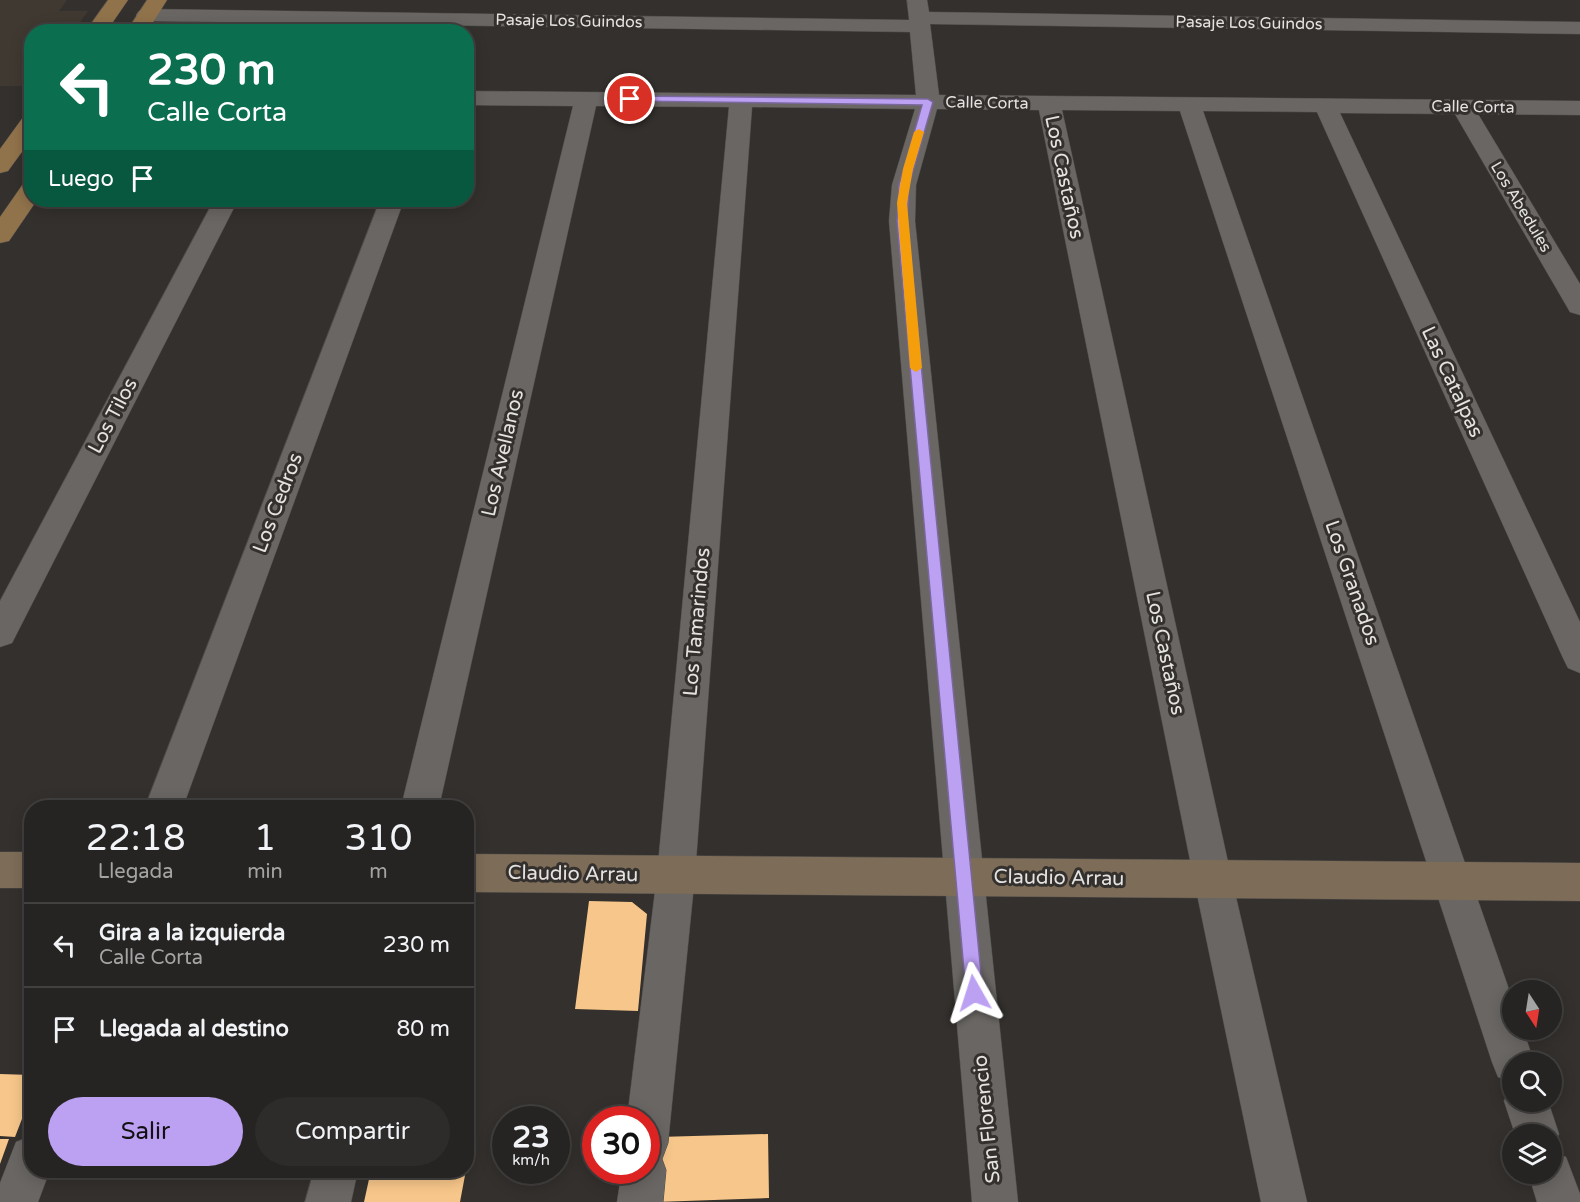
<!DOCTYPE html>
<html lang="es">
<meta charset="utf-8">
<style>
:root{--surface:#262422;--page:#2e2c2a;--text:#f1f3f6;--muted:#a4a4a5;--line:#424140;--accent:#bca0f2}
body{margin:0;font-family:"Varela Round",sans-serif;background:var(--page);color:var(--text);height:100vh;display:flex;flex-direction:column;font-size:22px;white-space:nowrap}
*{box-sizing:border-box;margin:0}
p{font-size:20px;color:var(--muted)}
.icon{flex:none;width:33px;height:33px;fill:none;stroke:currentColor;stroke-width:2;stroke-linecap:round;stroke-linejoin:round}
.map{position:relative;flex:1;overflow:hidden}
.drawer{position:absolute;left:24px;top:800px;width:450px;height:378px;display:flex;flex-direction:column;background:var(--surface);border-radius:24px;box-shadow:0 3px 15px #0003,0 0 0 2px var(--line)}
.drawer>*{flex:none}
.banner{position:absolute;left:24px;top:24px;width:450px;height:183px;border-radius:24px;box-shadow:0 3px 15px #0003,0 0 0 2px var(--line);background:#0b6e4f;color:#fff;overflow:hidden}
.needle{width:39px;rotate:168deg}
.fabs{position:absolute;left:1502px;top:980px;display:grid;gap:12px}
.fabs a{display:grid;place-items:center;width:60px;height:60px;border-radius:50%;background:var(--surface);box-shadow:0 3px 15px #0003,0 0 0 2px var(--line);font-size:30px}
.speed{position:absolute;left:492px;top:1106px;display:flex;gap:12px;font-size:30px;font-weight:700;text-align:center}
.speed>*{display:grid;place-content:center;width:78px;height:78px;border-radius:50%;background:var(--surface);box-shadow:0 3px 15px #0003,0 0 0 2px var(--line);line-height:1}
.speed small{font-size:15px;font-weight:400}
.speed .limit{border:9px solid #d22;background:#fff;color:#111}
.pin{position:absolute;display:grid;place-items:center;width:51px;height:51px;color:#fff;margin:-26px;border:3px solid #fff;border-radius:50%;box-shadow:0 2px 6px #0007}
.me{position:absolute;width:66px;margin:-33px;rotate:354deg;stroke-linejoin:round;filter:drop-shadow(0 0 4px #0008)}
.turn{display:flex;align-items:center;gap:21px;height:126px;padding:0 24px;font-size:27px}
.turn .icon{width:78px;height:78px;stroke-width:2.5}
.turn b{display:block;font-size:42px;line-height:51px}
.then{display:flex;align-items:center;height:57px;padding:0 24px;background:#0003;gap:12px;font-size:22px}
.eta{display:flex;justify-content:space-evenly;align-items:center;height:102px;text-align:center}
.eta b{font-size:36px;font-weight:600;line-height:42px}
.primary-button{display:flex;gap:12px;margin-top:auto;padding:12px 24px}
.primary-button a{flex:1;height:69px;border-radius:36px;background:var(--accent);color:#111;font-size:24px;font-weight:600;line-height:69px;text-align:center}
.primary-button a+a{background:var(--page);color:var(--text)}
ul{padding:0;list-style:none}
li{display:flex;align-items:center;gap:18px;height:84px;padding:0 24px;border-top:2px solid var(--line)}
li div{flex:1}
li b{display:block;font-size:22px}
li em{font-style:normal}
.map>svg:first-child{display:block}
.built{fill:#403932}
.building{fill:#f7c68a}
.lines{fill:none;stroke-linecap:round;stroke-linejoin:round}
.street-casing{stroke:#4f4d4b;stroke-width:1}
.secondary-casing{stroke:#4f4d4b;stroke-width:1}
.primary-casing{stroke:#4f4d4b;stroke-width:1}
.street{fill:#696663;fill-rule:evenodd}
.secondary{fill:#7d6c57;fill-rule:evenodd}
.primary{fill:#91734b;fill-rule:evenodd}
.route{fill:#bca0f2;stroke:#7a689d;stroke-width:1.5}
.slow{fill:#f59e0b}
.labels{text-anchor:middle;dominant-baseline:central;stroke-width:6;stroke-linejoin:round;paint-order:stroke}
.far-street-label{font-size:16px;fill:#e4e3e1;stroke:#33302d}
.street-label{font-size:20px;fill:#e4e3e1;stroke:#33302d}
</style>
<div class="map">
<svg width="1580" height="1202" viewBox="0 0 1580 1202">
<rect width="100%" height="100%" fill="#33302d"/>
<!-- built -->
<path class="built" d="M0 0H67L59 11H88L74 31 32 32 31 86H0Z"/>
<!-- building -->
<path class="building" d="M589 901 632 902 647 914 638 1011 575 1009Z
M0 1074 32 1075V1093L15 1137 0 1136Z
M768 1134 769 1198 656 1202 658 1137Z
M0 1139H9L0 1164Z
M371 1170H466L460 1202H364Z"/>
<g class="lines">
<defs>
<path id="street" d="M907 0H927L929 12 1580 22V34L930 24 939 95 1580 101V115L1478 114 1580 284V315L1570 312 1455 114 1340 113 1580 622V673L1568 668 1563 658 1317 112 1203 111 1512 998V1029H1523L1534 1062H1512V1083L1498 1077 1492 1062 1180 111 1062 110 1232 880 1307 1202H1261L1194 880 1039 110 937 109 916 185 915 221 1018 1202H972L889 221 892 185 915 109 752 107 695 875 668 1143 662 1159 666 1170 663 1202H617L622 1170H646V1119H627L657 875 729 107 596 106 439 807H401L573 106 466 105V91L916 95 910 32 146 21 139 19 136 15 139 11 146 9 909 20Z
M214 200H238L12 643 0 647V601Z
M380 200H404L183 807H145Z
M1512 1085V1101H1548L1559 1134 1553 1150 1551 1134H1515L1504 1101Z
M32 1136V1170H50L38 1202H0V1183L16 1142Z
M1551 1151 1566 1157 1580 1194V1202H1537L1528 1173H1551Z
M314 1170H358L351 1202H305Z"/>
<path id="secondary" d="M0 852H32V888H0Z
M466 854 1580 863V901L466 892Z"/>
<path id="primary" d="M108 0H128L106 32H85Z
M147 0H167L147 32H126Z
M32 114V138L8 171 0 173V149L24 116Z
M32 182V200H37L9 241 0 243V217L23 184Z"/>
</defs>
<!-- street casing -->
<use href="#street" class="street-casing"/>
<!-- secondary casing -->
<use href="#secondary" class="secondary-casing"/>
<!-- primary casing -->
<use href="#primary" class="primary-casing"/>
<!-- street -->
<use href="#street" class="street"/>
<!-- secondary -->
<use href="#secondary" class="secondary"/>
<!-- primary -->
<use href="#primary" class="primary"/>
</g>
<!-- route -->
<path class="route" d="M630 96 928 99 933 102 909 185 907 221 983 993 980 999 974 1002 968 999 966 993 897 221 899 185 922 105 627 101 625 99Z"/>
<!-- slow -->
<path class="slow" d="M919 129 924 132 913 169 907 203 922 368 916 372 910 368 897 203 903 169 914 132Z"/>
<g class="labels">
<!-- far-street labels -->
<g class="far-street-label">
<text transform="translate(569 21) rotate(1)">Pasaje Los Guindos</text>
<text transform="translate(1249 23) rotate(1)">Pasaje Los Guindos</text>
<text transform="translate(987 103) rotate(1)">Calle Corta</text>
<text transform="translate(1473 107) rotate(1)">Calle Corta</text>
<text transform="translate(1521 207) rotate(59)">Los Abedules</text>
</g>
<!-- street labels -->
<g class="street-label">
<text transform="translate(1064 177) rotate(78)">Los Castaños</text>
<text transform="translate(1452 382) rotate(65)">Las Catalpas</text>
<text transform="translate(113 416) rotate(-62)">Los Tilos</text>
<text transform="translate(503 453) rotate(-77)">Los Avellanos</text>
<text transform="translate(278 503) rotate(-69)">Los Cedros</text>
<text transform="translate(1352 583) rotate(71)">Los Granados</text>
<text transform="translate(697 622) rotate(-85)">Los Tamarindos</text>
<text transform="translate(1165 653) rotate(78)">Los Castaños</text>
<text transform="translate(573 874) rotate(1)">Claudio Arrau</text>
<text transform="translate(1059 878) rotate(1)">Claudio Arrau</text>
<text transform="translate(987 1119) rotate(-96)">San Florencio</text>
</g>
</g>
</svg>
<div class="fabs">
<a><svg class="needle" viewBox="-14 -14 28 28"><path d="M0-13l5 13h-10z" fill="#e53935"/><path d="M0 13l5-13h-10z" fill="#a4a4a5"/></svg></a>
<a><svg class="icon" aria-label="search" viewBox="0 0 24 24"><circle cx="10" cy="10" r="6"/><path d="M15 15l6 6"/></svg></a>
<a><svg class="icon" aria-label="layers" viewBox="0 0 24 24"><path d="M12 4l9 5-9 5-9-5zM3 14l9 5 9-5"/></svg></a>
</div>
<div class="speed"><div>23<small>km/h</small></div><div class="limit">30</div></div>
<div class="pin" style="left:630px;top:99px;background:#d93025"><svg class="icon" aria-label="arrive" viewBox="0 0 24 24"><path d="M6 21V4h12l-3 4 3 4H6"/></svg></div>
<svg class="me" style="left:974px;top:993px" viewBox="-20 -20 40 40"><path d="M0-17L14 15 0 8-14 15z" fill="#bca0f2" stroke="#fff" stroke-width="4"/></svg>
<div class="banner">
<div class="turn"><svg class="icon" aria-label="left" viewBox="0 0 24 24"><path d="M17 20v-9H6M10 6l-5 5 5 5"/></svg><div><b>230 m</b>Calle Corta</div></div>
<div class="then">Luego<svg class="icon" aria-label="arrive" viewBox="0 0 24 24"><path d="M6 21V4h12l-3 4 3 4H6"/></svg></div>
</div>
<section class="drawer">
<div class="eta">
<div><b>22:18</b><p>Llegada</p></div>
<div><b>1</b><p>min</p></div>
<div><b>310</b><p>m</p></div>
</div>
<ul>
<li><svg class="icon" aria-label="left" viewBox="0 0 24 24"><path d="M17 20v-9H6M10 6l-5 5 5 5"/></svg><div><b>Gira a la izquierda</b><p>Calle Corta</p></div><em>230 m</em></li>
<li><svg class="icon" aria-label="arrive" viewBox="0 0 24 24"><path d="M6 21V4h12l-3 4 3 4H6"/></svg><div><b>Llegada al destino</b></div><em>80 m</em></li>
</ul>
<div class="primary-button"><a>Salir</a><a>Compartir</a></div>
</section>
</div>
